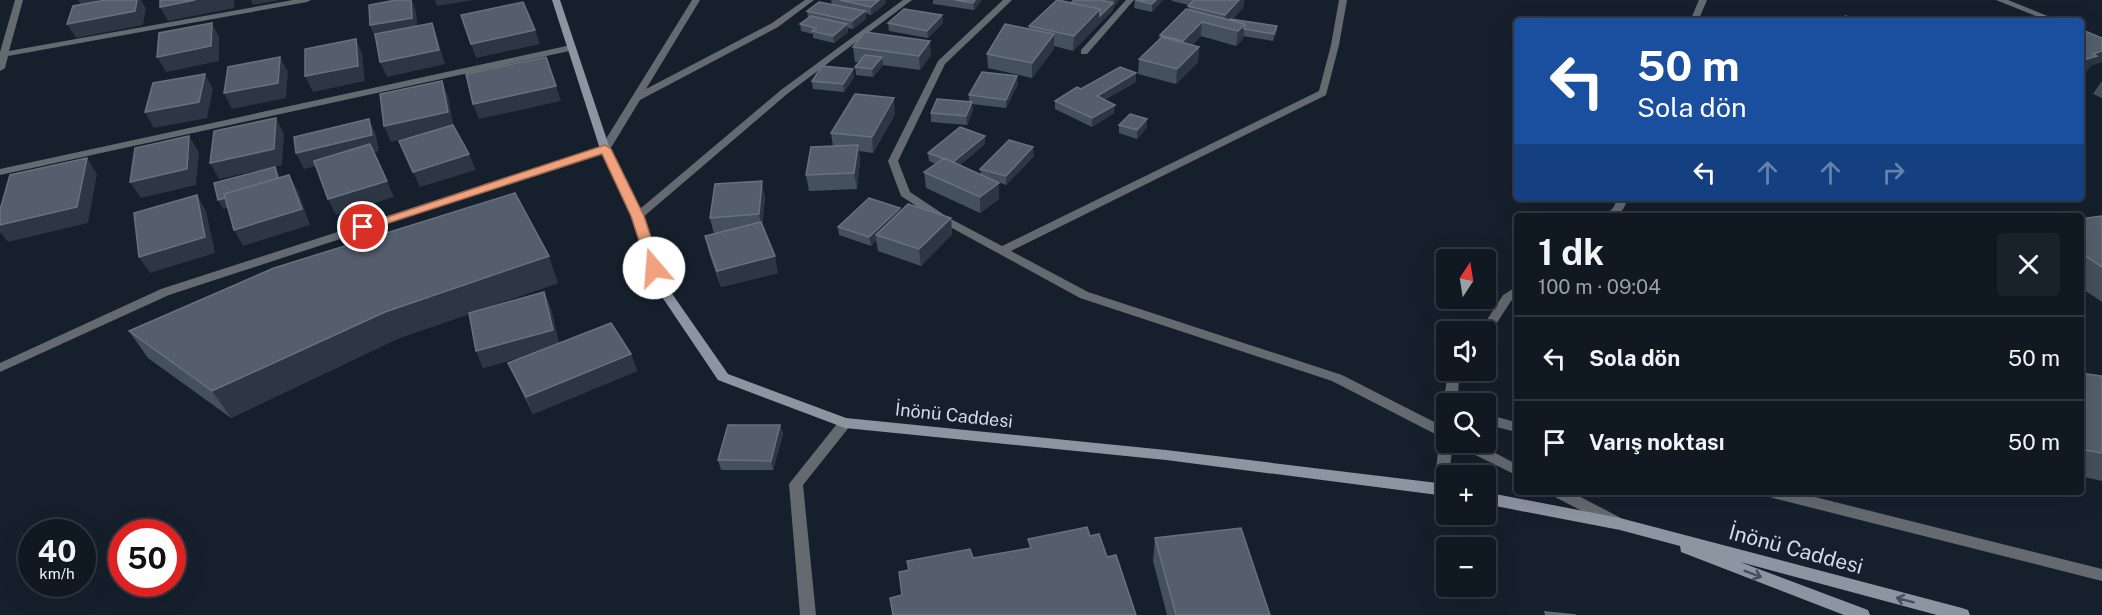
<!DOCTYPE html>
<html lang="tr">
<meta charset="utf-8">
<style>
:root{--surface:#101822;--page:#19212a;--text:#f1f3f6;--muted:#9ca0a5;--line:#303740}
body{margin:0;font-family:"Public Sans",sans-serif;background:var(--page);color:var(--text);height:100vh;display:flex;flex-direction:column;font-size:22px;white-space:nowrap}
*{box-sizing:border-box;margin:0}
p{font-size:20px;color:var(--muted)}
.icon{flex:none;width:33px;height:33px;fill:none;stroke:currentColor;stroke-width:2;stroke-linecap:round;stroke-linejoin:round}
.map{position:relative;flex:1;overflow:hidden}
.sheet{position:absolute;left:1514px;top:213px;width:570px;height:282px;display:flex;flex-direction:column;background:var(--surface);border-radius:6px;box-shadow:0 6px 24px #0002,0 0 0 2px var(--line)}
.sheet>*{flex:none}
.hud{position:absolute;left:1514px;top:18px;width:570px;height:183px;border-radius:6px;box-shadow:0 6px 24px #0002,0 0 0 2px var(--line);background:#1a4fa0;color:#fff;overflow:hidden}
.needle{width:39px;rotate:12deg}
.fabs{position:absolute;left:1436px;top:249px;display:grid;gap:12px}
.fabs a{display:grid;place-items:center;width:60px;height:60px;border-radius:6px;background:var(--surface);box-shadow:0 6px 24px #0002,0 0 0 2px var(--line);font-size:30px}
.speed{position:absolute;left:18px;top:519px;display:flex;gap:12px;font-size:30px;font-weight:700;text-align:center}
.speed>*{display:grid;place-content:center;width:78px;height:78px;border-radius:50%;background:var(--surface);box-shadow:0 6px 24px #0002,0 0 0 2px var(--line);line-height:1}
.speed small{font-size:15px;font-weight:400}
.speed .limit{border:9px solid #d22;background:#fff;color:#111}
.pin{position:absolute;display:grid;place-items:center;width:51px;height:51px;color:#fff;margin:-26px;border:3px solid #fff;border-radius:50%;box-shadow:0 2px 6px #0007}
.me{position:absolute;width:66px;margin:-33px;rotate:342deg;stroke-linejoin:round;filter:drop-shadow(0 0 4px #0008)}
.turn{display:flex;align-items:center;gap:21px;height:126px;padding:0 24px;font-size:27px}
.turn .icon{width:78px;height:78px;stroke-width:2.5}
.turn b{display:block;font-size:42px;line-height:51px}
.lanes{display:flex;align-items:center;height:57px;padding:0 24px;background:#0003;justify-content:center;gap:30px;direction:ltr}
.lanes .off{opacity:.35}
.round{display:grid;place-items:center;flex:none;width:63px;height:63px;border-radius:6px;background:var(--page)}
.head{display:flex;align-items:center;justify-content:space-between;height:102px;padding:0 24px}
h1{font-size:36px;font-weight:700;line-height:45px}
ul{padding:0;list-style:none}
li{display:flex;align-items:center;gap:18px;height:84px;padding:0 24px;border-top:2px solid var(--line)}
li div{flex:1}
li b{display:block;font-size:22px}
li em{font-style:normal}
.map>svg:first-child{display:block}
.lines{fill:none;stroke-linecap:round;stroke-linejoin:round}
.street{fill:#656a71;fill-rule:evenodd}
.secondary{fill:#8d95a1;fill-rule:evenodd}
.wall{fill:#45505d}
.shaded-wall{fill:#2c3644}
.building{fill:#545e6c;stroke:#68727e;stroke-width:1.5}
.oneway{stroke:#464f5b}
.route{fill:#f1a17c;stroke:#9d6951;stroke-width:1.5}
.labels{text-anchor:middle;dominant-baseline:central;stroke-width:6;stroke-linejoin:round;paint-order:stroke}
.street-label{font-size:18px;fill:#d4dbe4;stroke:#16202d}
.near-street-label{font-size:21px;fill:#d4dbe4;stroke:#16202d}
</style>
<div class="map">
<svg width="2102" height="615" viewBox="0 0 2102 615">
<rect width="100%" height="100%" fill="#16202d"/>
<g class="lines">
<!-- street -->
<path class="street" d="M15 0H23L9 51 293 0H311L307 2 8 56 5 68 0 71V52Z
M692 0H700L646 89 772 23 805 0H814L778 27 640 100 609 151 169 295 0 372V363L161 289 601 147Z
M903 0H912L787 94 642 218H634L633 216 634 214 781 90Z
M1003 0H1012L945 64 898 161 910 192 949 218 1002 246 1319 91 1331 45 1339 0H1347L1339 45 1326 95 1011 251 1088 292 1342 375 1446 428V442H1453L1449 476H1446V493L1441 495 1436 493 1434 489 1439 442 1443 438 1332 381 1080 298 941 222 901 196 888 161 938 61Z
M1126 0H1134L1087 54H1081V50Z
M1699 0H1707L1698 21H1690Z
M1996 0H2008L2060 21H2048Z
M571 45 575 48 574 50 0 175V169Z
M1618 198H1628C1623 212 1620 216 1605 216L1613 208Z
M1516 287V297L1511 301 1489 335 1485 336V332H1479L1481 329 1503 295Z
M1453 370H1466L1459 381 1457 404H1446V408L1443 404 1447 380Z
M1485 414 1516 422V432L1485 424Z
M845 418 850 420 852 423 850 426 803 485 816 615H800L789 484 840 420Z
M1455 442H1475L1516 464V475L1457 446Z
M1551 492H1571L1621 518 1623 522 1621 526 1616 528 1611 526 1553 496Z
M1766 492H1795L2102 569V581L1773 498 1768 496Z"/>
<!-- secondary -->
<path class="secondary" d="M552 0H560L610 149 643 216 666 285 728 374 846 418 1166 450 1446 484V496L1166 460 845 428 718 380 654 285 633 216 600 149Z
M1485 492 1620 518 1962 608 1968 610 1970 615H1937L1740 562 1868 610 1870 615H1844L1681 552 1680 546 1620 530 1485 504Z"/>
</g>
<!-- wall -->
<path class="wall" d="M831 0H885L886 3 871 15 865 13 866 19 853 29 848 28V32L834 43 813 38V34L801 31 800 24 808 18 807 11 832 4Z
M933 0H982L974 10 933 4Z
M1074 0H1119L1113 8V10L1073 51 1054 46V49L1032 78 988 68 987 54 1029 29V26L1071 3Z
M1135 0H1163L1152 12 1134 8Z
M1172 0H1244L1243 8 1232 19 1277 26 1276 34 1273 41 1243 36V39L1236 46 1201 36 1192 45 1199 47 1198 62 1176 84 1138 74 1139 59 1159 39 1160 35 1188 10 1189 5 1172 1Z
M942 15 943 23 928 38 889 31 888 23Z
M853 47 931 55 920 70 883 65 873 77 856 75 855 67 859 62H855Z
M854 77 844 92 813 89 812 81Z
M2102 81V98L2093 94Z
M1136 82 1104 100 1114 113 1092 127 1055 109V101L1081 89Z
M1018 84 1006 108 972 104 973 110 967 125 931 122V113L969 101V95Z
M895 114 873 153 859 151 860 161 857 189 809 191 806 175 833 146 831 133Z
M1119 125 1147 127 1137 139 1119 133Z
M985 144 960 165 981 175 980 169 1034 156 1006 185 998 182 999 183V199L980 213 926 188 924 172 936 164 929 161 928 153Z
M765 197 762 226 778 273 721 287 709 253 705 236 714 234 710 218Z
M900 211 951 218 952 234 921 266 878 251 876 240 871 246 839 235 838 227Z
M2102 216V302L2080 287V219Z
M558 283 479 310 544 292 551 309 559 344 631 354 637 371 533 414 516 380 508 363 532 354 483 368 469 314 399 338 231 418 148 358 129 331Z
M2080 373 2102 379V481L2080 476Z
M780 425 783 434 773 470H721L718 460Z
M1155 538 1270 615H1167L1153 561Z"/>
<!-- shaded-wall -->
<path class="shaded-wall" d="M78 0H134L84 11Z
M137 0H141L146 9 143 25 76 38 67 24Z
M195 0H234V8L168 21 160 7Z
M251 0H280L253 5Z
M411 0H412L416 12 418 32 376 40 370 25Z
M435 0H474L437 6Z
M879 0H885L886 3 871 15V7Z
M975 0H982L974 10 973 3Z
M1114 0H1119L1113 8Z
M1156 0H1163L1152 12V4Z
M1239 0H1244L1243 8 1225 28 1224 27 1225 15Z
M1113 3V10L1073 51 1074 36 1100 9Z
M865 11 866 19 853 29 852 21Z
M942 15 943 23 928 38 927 31Z
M1202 22 1201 36 1182 55 1183 41Z
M212 23 219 37V61L166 72 157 57Z
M432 23 437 37 445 64 387 77 380 62Z
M847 24 848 32 834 43 833 36Z
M1245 24 1243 39 1236 46 1238 31Z
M1277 26 1276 34 1273 41 1274 34Z
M535 30 540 44 476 58 471 44Z
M1054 34V49L1032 78V63Z
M356 39 362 54 365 81 313 92 305 76Z
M930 41 931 55 920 70 919 56Z
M1199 47 1198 62 1176 84 1177 69Z
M2102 51V62L2091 66 2087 71 2080 73V61L2093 54Z
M280 57 288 72 286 98 232 109 224 93Z
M882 57 883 65 873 77 872 69Z
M853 69 854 77 844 92 843 84Z
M1136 73V82L1096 104 1097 96Z
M205 74 213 89 207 118 154 128 145 112Z
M1017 76 1018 84 1006 108V100Z
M442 81 448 96 454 128 391 142 384 126Z
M556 86 561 101 479 119 473 104Z
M894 98 895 114 873 153 872 137Z
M972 102 973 110 967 125 966 116Z
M1115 105 1114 113 1092 127V118Z
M276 118 284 134 282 165 275 167 279 175 283 192 223 209 218 200 275 167 219 179 210 163Z
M369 119 376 135 379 151 304 169 296 153Z
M1147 119V127L1137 139V130Z
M189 136 199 152 196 185 141 198 130 182Z
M985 136V144L954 170 953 162Z
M858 145 860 161 857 189 854 173Z
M1033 147 1034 156 1006 185V176Z
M469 154 476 170 420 187 413 172Z
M87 158 97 174 88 223 8 242 0 232V225Z
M289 175 298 191 310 225 243 246 234 230Z
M387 181 394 197 336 215 328 199Z
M762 181 765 197 762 230 759 214Z
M999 183V199L980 213V197Z
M197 195 206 211 215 253 150 273 139 257Z
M900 208 901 216 876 235V240L871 246 869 237Z
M951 218 952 234 921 266 919 249Z
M549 256 558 283 399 338 231 418 212 391 385 312Z
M775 256 778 273 721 287 717 271Z
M544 292 551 309 560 346 483 368 476 351Z
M631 354 637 371 533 414 526 397Z
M780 425 783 434 773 470 771 461Z"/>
<!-- building -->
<path class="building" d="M106 0H137L135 11 67 24 73 6Z
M160 0H195L160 7Z
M396 0H411L412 18 370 25 369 5Z
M840 0H879L871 7Z
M955 0H975L973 3Z
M1057 0H1058L1100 9 1074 36 1029 26Z
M1074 0H1101L1113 3 1100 16V9L1071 3Z
M1135 0H1156L1152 4Z
M1194 0H1239L1225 15 1188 6Z
M523 2 535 30 471 44 461 15Z
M819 2 865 11 852 21 807 11Z
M904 9 942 15 927 31 888 23Z
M1186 9 1245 24 1238 31 1202 22 1183 41 1160 35Z
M2041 15 2058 21H2037L2032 19Z
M811 16 847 24 833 36 812 31 816 28 800 24Z
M1845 16 1864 21H1842Z
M1230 19 1277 26 1274 34 1244 29 1245 24 1230 20Z
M212 23 211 46 157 57 159 33Z
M432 23 439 50 380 62 375 34Z
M1005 24 1054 34 1032 63 987 54Z
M2080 29 2102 38V51L2093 54 2097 56 2080 61Z
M865 32 930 41 919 56 853 47Z
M1162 37 1199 47 1177 69 1139 59Z
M356 39 358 66 305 76V49Z
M865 55 882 57 872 69 855 67Z
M280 57 278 83 224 93 228 67Z
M546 57 556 86 473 104 466 74Z
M822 66 853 69 843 84 812 81Z
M1120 67 1136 73 1097 96 1115 105 1092 118 1055 101 1077 87 1081 89Z
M982 72 1017 76 1006 100 969 95Z
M205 74 199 102 145 112 153 83Z
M442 81 448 112 384 126 380 94Z
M855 94 894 98 872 137 831 133Z
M937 99 972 102 966 116 931 113Z
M1130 114 1147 119 1137 130 1119 125Z
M276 118 274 149 210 163 214 131Z
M369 119 372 135 296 153 294 137Z
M453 125 469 154 413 172 399 141Z
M960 127 985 136 953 162 928 153Z
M189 136 187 169 130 182 135 148Z
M1009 140 1033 147 1006 176 980 169Z
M370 144 387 181 328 199 314 161Z
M858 145 854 173 806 175 811 147Z
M87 158 77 207 0 225V210L10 175Z
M944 158 999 183 980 197 924 172Z
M275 167 278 178 224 194 225 198 218 200 214 183Z
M289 175 302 209 234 230 224 194Z
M762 181 759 214 710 218 715 184Z
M515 193 549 256 385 312 212 391 129 331 274 268Z
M197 195 205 237 139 257 134 213Z
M869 198 900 208 869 237 838 227Z
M908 204 951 218 919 249 876 235Z
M2102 216V267L2080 252V219Z
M761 222 775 256 717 271 705 236Z
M544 292 553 330 476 351 469 313Z
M611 323 631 354 526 397 508 363Z
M2080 373 2101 376 2102 379V453L2080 449Z
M728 425H780L771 461 718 460Z
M1087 527 1090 536 1099 534 1107 557 1116 555 1136 615H893L890 598 902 595 899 572 909 570 907 561 970 549 973 558 1031 548 1028 539Z
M1241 528 1270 615H1176L1155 538Z
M1545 612 1576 615H1546Z"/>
<!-- one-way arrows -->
<defs><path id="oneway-shaft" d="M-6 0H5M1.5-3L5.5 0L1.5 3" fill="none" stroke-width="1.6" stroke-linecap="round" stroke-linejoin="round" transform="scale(1.5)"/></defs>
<g class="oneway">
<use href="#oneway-shaft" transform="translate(1753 574) rotate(21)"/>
<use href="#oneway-shaft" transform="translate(1905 600) rotate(-165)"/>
</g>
<!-- route -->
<path class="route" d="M605 145 611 149 644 216 661 268 659 271H650L648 268 631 216 602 154 367 230H359L357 227Z"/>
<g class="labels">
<!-- street labels -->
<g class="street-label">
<text transform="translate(954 415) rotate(6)">İnönü Caddesi</text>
</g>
<!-- near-street labels -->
<g class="near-street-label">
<text transform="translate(1796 549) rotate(15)">İnönü Caddesi</text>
</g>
</g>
</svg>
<div class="fabs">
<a><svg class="needle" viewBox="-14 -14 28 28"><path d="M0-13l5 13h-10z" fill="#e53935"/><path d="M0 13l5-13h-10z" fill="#9ca0a5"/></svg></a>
<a><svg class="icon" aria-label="sound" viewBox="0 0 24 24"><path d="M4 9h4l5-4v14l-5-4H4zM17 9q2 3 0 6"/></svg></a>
<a><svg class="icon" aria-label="search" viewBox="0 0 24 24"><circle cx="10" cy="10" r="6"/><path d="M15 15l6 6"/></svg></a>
<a>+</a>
<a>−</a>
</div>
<div class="speed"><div>40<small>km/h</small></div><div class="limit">50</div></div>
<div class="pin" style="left:363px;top:227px;background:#d93025"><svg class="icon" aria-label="arrive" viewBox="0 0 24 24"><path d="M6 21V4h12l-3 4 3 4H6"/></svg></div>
<svg class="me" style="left:654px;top:268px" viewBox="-20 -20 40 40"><circle r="19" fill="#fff"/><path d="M0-13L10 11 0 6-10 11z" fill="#f1a17c"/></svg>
<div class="hud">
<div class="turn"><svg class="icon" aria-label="left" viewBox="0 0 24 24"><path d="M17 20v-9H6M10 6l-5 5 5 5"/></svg><div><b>50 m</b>Sola dön</div></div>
<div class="lanes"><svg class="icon" aria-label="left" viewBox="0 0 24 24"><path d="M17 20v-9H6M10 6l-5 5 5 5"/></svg><svg class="icon off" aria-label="ahead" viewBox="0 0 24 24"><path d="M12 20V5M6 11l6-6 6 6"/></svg><svg class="icon off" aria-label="ahead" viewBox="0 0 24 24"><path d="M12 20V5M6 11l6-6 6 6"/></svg><svg class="icon off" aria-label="right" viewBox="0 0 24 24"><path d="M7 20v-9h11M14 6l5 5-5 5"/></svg></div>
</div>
<section class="sheet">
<div class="head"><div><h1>1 dk</h1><p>100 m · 09:04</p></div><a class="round"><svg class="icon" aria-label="close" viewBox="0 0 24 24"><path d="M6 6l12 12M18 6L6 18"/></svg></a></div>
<ul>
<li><svg class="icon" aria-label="left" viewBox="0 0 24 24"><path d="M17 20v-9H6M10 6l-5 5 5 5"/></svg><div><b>Sola dön</b></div><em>50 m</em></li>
<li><svg class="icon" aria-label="arrive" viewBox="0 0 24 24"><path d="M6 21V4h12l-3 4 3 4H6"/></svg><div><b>Varış noktası</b></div><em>50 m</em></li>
</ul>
</section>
</div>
